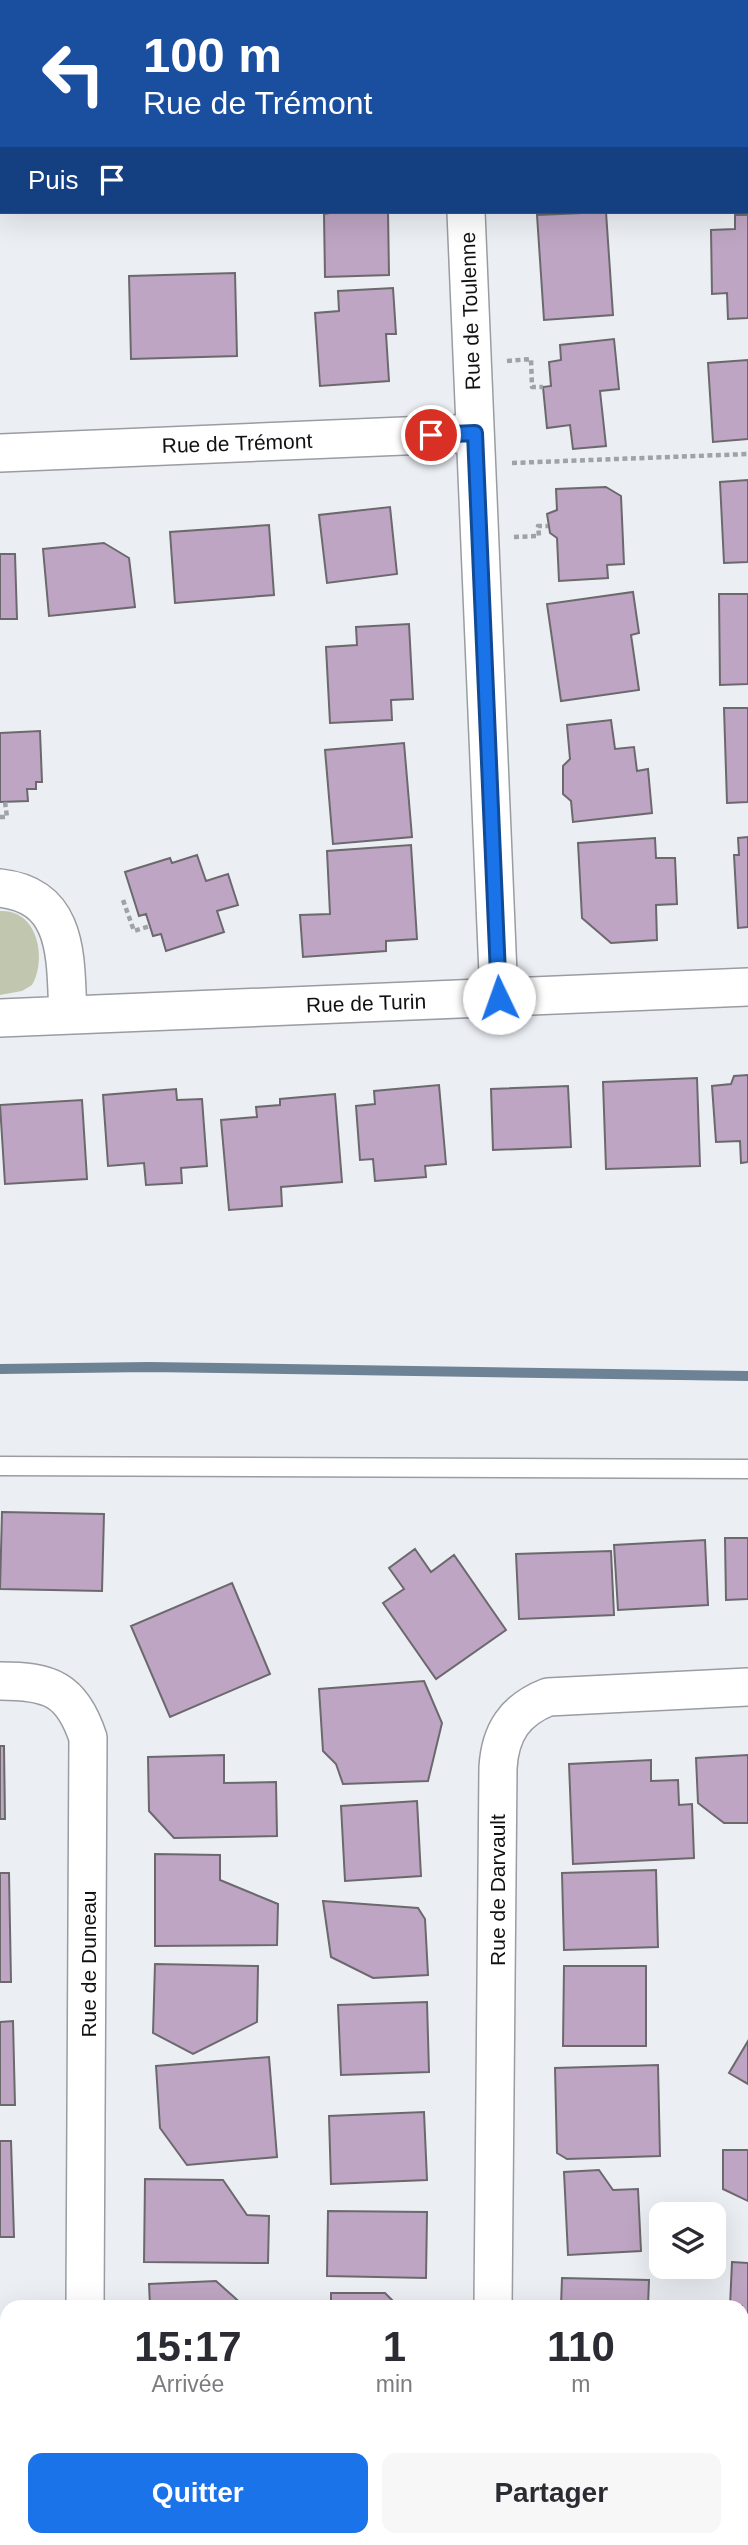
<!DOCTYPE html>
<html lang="fr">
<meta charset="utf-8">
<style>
:root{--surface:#fff;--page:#f7f7f7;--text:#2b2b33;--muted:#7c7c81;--accent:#1a73e8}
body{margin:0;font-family:Arial,sans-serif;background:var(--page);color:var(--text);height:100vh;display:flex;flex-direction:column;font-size:26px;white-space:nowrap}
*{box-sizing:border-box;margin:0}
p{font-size:23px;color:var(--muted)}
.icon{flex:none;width:38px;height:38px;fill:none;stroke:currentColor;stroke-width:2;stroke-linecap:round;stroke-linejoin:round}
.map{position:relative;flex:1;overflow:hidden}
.details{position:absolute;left:0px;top:2300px;width:749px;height:247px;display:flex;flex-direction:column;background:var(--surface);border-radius:21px 21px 0 0;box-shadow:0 7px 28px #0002}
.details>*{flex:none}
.top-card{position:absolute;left:0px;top:0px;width:749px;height:214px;box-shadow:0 7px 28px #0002;background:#1a4fa0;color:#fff;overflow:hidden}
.controls{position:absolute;left:649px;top:2202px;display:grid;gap:14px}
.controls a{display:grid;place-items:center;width:77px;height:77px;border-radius:14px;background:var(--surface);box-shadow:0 7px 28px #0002;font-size:35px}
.pin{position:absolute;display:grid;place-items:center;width:60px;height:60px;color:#fff;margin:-30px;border:4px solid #fff;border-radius:50%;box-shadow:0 2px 7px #0007}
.me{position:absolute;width:77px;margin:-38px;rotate:357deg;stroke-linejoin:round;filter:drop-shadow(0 0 5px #0008)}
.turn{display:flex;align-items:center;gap:24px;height:147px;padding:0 28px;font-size:32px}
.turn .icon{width:91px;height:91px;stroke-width:2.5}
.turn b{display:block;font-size:49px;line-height:60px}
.then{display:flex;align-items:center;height:66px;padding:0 28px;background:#0003;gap:14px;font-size:26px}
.eta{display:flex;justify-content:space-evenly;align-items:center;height:119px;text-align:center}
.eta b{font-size:42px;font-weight:700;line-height:49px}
.button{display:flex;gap:14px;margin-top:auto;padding:14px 28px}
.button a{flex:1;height:80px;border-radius:14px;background:var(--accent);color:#fff;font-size:28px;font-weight:700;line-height:80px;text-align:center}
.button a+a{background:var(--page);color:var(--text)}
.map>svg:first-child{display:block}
.green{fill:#c1c6ae}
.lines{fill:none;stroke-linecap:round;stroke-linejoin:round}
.stream{stroke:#6e8296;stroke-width:10}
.building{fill:#bea5c3;stroke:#6c696d;stroke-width:2}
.lane-casing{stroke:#999ca1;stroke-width:21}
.street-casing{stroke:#999ca1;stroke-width:40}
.path{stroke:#9fa2a6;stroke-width:4.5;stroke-dasharray:5 3.5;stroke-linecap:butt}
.lane{stroke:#fff;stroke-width:18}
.street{stroke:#fff;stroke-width:37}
.route-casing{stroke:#114b97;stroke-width:18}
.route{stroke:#1a73e8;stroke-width:12}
.labels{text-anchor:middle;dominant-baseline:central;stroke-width:6;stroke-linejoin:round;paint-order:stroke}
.street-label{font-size:21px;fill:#101113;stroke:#fff}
</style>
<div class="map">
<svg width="748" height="2545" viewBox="0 0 748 2545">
<rect width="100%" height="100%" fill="#ebeff4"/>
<!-- green -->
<path class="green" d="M0 911C38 909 47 959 32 985L22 991 0 995Z"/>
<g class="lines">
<!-- stream -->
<path class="stream" d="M0 1369 149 1367 748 1376"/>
</g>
<!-- building -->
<path class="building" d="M99 0H208L98 2Z
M291 0H376V2H291Z
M514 0H639V2H514Z
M682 0H748V41L747 2Z
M748 85V194H747V85Z
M336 212H388L389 275 325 277 324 214Z
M606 212 613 315 544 320 537 215Z
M735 215H748V318L728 319 727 293 712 294 711 230 735 229Z
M235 273 237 356 131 359 129 276Z
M393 288 396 334H386L389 381 320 386 315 313 339 311 338 291Z
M614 339 619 389 600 391 606 446 573 449 570 425 547 428 543 387 551 386 549 362 561 360 560 345Z
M748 360V439L713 442 708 363Z
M748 480V562L724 563 720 482Z
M606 487 621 496 624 564 607 565 608 578 559 581 557 538 550 533 547 514 557 510 556 489Z
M390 507 397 574 327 583 319 515Z
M269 525 274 595 175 603 170 532Z
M104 543 129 558 135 607 49 616 43 549Z
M0 554H15L17 619H0Z
M633 592 639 633 631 635 639 690 561 701 547 604Z
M719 594H748V684L720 685Z
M409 624 413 699 391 700 392 720 330 723 326 647 357 645 356 627Z
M724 708H748V802L727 803Z
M611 720 615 749 634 747 637 771 648 769 652 813 573 822 571 801 563 794V766L570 759 567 725Z
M40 731 42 782H36V789H27L28 801 0 802V733Z
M404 743 412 837 333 844 325 750Z
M748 837V927L738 928 734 855H739L738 838Z
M655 838 656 858H675L677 904 656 905 657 940 611 943 582 918 578 843Z
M411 845 417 939 386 941V951L303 957 300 915 330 914 327 851Z
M197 855 206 881 228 874 238 905 217 911 224 932 166 951 161 934 153 936 146 914 139 916 125 872 170 858 172 863Z
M748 1075V1162L741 1163 740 1141 716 1142 712 1086 731 1084 734 1076Z
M697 1078 700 1166 606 1169 603 1082Z
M439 1085 446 1164 425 1166 426 1177 375 1181 373 1159 360 1160 356 1106 375 1104 374 1091Z
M568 1086 571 1147 493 1150 491 1089Z
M176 1089 177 1100 202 1099 207 1166 181 1168 182 1183 146 1185 144 1163 108 1166 103 1095Z
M335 1094 342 1182 281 1187 282 1206 229 1210 221 1120 257 1117 256 1107 280 1105V1099Z
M82 1100 87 1179 5 1184 0 1105Z
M2 1512 104 1514 102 1591 0 1589Z
M725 1538H748V1599L726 1600Z
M705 1540 708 1605 618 1610 614 1545Z
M415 1549 431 1572 454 1555 506 1630 436 1679 383 1603 404 1589 389 1568Z
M611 1551 614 1615 519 1619 516 1554Z
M232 1583 270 1674 170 1717 131 1626Z
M424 1681 442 1723 428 1781 343 1784 336 1764 323 1751 319 1689Z
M0 1746H4L5 1819H0Z
M224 1755V1783L276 1782 277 1836 174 1838 149 1811 148 1757Z
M748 1755V1823H724L698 1803 696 1758Z
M651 1760V1781L678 1780 679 1805 692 1804 694 1858 573 1864 569 1764Z
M417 1801 421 1876 345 1881 341 1806Z
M155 1854 220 1855V1880L278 1904 277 1945 155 1946Z
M656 1870 658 1947 564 1950 562 1873Z
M0 1873H9L11 1982H0Z
M323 1901 418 1908 425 1919 428 1975 373 1978 331 1957Z
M155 1964 258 1966 257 2022 193 2054 153 2033Z
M564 1966H646V2046H563Z
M427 2002 429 2072 341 2075 338 2005Z
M13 2021 15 2105H0V2022Z
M748 2041V2084L729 2073Z
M269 2057 277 2157 187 2165 160 2128 156 2066Z
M658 2065 660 2156 567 2159 557 2153 555 2068Z
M424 2112 427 2180 331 2184 329 2116Z
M0 2141H11L14 2237H0Z
M723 2150H748V2201L723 2189Z
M599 2170 613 2190 638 2189 641 2251 568 2255 564 2172Z
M145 2179 223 2180 247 2215 269 2216 268 2263 144 2262Z
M328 2211 427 2212 426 2278 327 2276Z
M732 2262 748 2263V2328L742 2323V2306H730Z
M562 2278 649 2280 648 2306H561Z
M216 2281 244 2306H150L149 2284Z
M331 2293H385L396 2304 429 2303V2306H331Z
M0 2381H7V2487H0Z
M610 2539H705L712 2545H606Z"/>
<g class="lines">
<defs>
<path id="lane" d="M0 1466 748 1469"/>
<path id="street" d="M457 0V2
M22 2 24 0
M466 212 499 998
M0 453 475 433
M0 888C71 896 65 960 68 1015
M0 1018 748 987
M0 1681C50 1681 72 1689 88 1738L85 2306
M493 2306 498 1768C500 1732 515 1710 548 1697L748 1687
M42 2545 196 2540 287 2545
M490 2545V2539"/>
</defs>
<!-- lane casing -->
<use href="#lane" class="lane-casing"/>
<!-- street casing -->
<use href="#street" class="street-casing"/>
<!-- path -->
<path class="path" d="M507 361 531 359 532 387H543
M512 463 748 454
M514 537 539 536 538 526H548
M0 817H7L5 802
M123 900 134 931 150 926"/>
<!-- lane -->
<use href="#lane" class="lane"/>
<!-- street -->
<use href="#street" class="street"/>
</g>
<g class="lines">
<defs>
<path id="route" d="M431 435 475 433 499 998"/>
</defs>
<!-- route casing -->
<use href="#route" class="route-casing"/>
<!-- route -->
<use href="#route" class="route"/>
</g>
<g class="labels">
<!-- street labels -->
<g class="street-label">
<text transform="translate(470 311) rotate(-92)">Rue de Toulenne</text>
<text transform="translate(237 443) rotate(-2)">Rue de Trémont</text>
<text transform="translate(366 1003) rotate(-2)">Rue de Turin</text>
<text transform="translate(497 1890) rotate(-90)">Rue de Darvault</text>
<text transform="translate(88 1964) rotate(-90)">Rue de Duneau</text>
</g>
</g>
</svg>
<div class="controls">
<a><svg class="icon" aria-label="layers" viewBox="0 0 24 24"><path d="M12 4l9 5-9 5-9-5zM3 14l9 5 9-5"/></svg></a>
</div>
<div class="pin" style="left:431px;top:435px;background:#d93025"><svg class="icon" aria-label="arrive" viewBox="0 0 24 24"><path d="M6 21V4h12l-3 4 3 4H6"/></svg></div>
<svg class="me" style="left:499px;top:998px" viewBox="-20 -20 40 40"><circle r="19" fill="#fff"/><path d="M0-13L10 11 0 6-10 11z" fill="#1a73e8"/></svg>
<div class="top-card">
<div class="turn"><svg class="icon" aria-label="left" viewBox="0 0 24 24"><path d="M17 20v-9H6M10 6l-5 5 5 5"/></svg><div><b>100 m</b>Rue de Trémont</div></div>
<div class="then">Puis<svg class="icon" aria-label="arrive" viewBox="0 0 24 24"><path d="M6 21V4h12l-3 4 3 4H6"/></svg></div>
</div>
<section class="details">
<div class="eta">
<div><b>15:17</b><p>Arrivée</p></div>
<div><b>1</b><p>min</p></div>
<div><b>110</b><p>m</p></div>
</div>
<div class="button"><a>Quitter</a><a>Partager</a></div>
</section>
</div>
